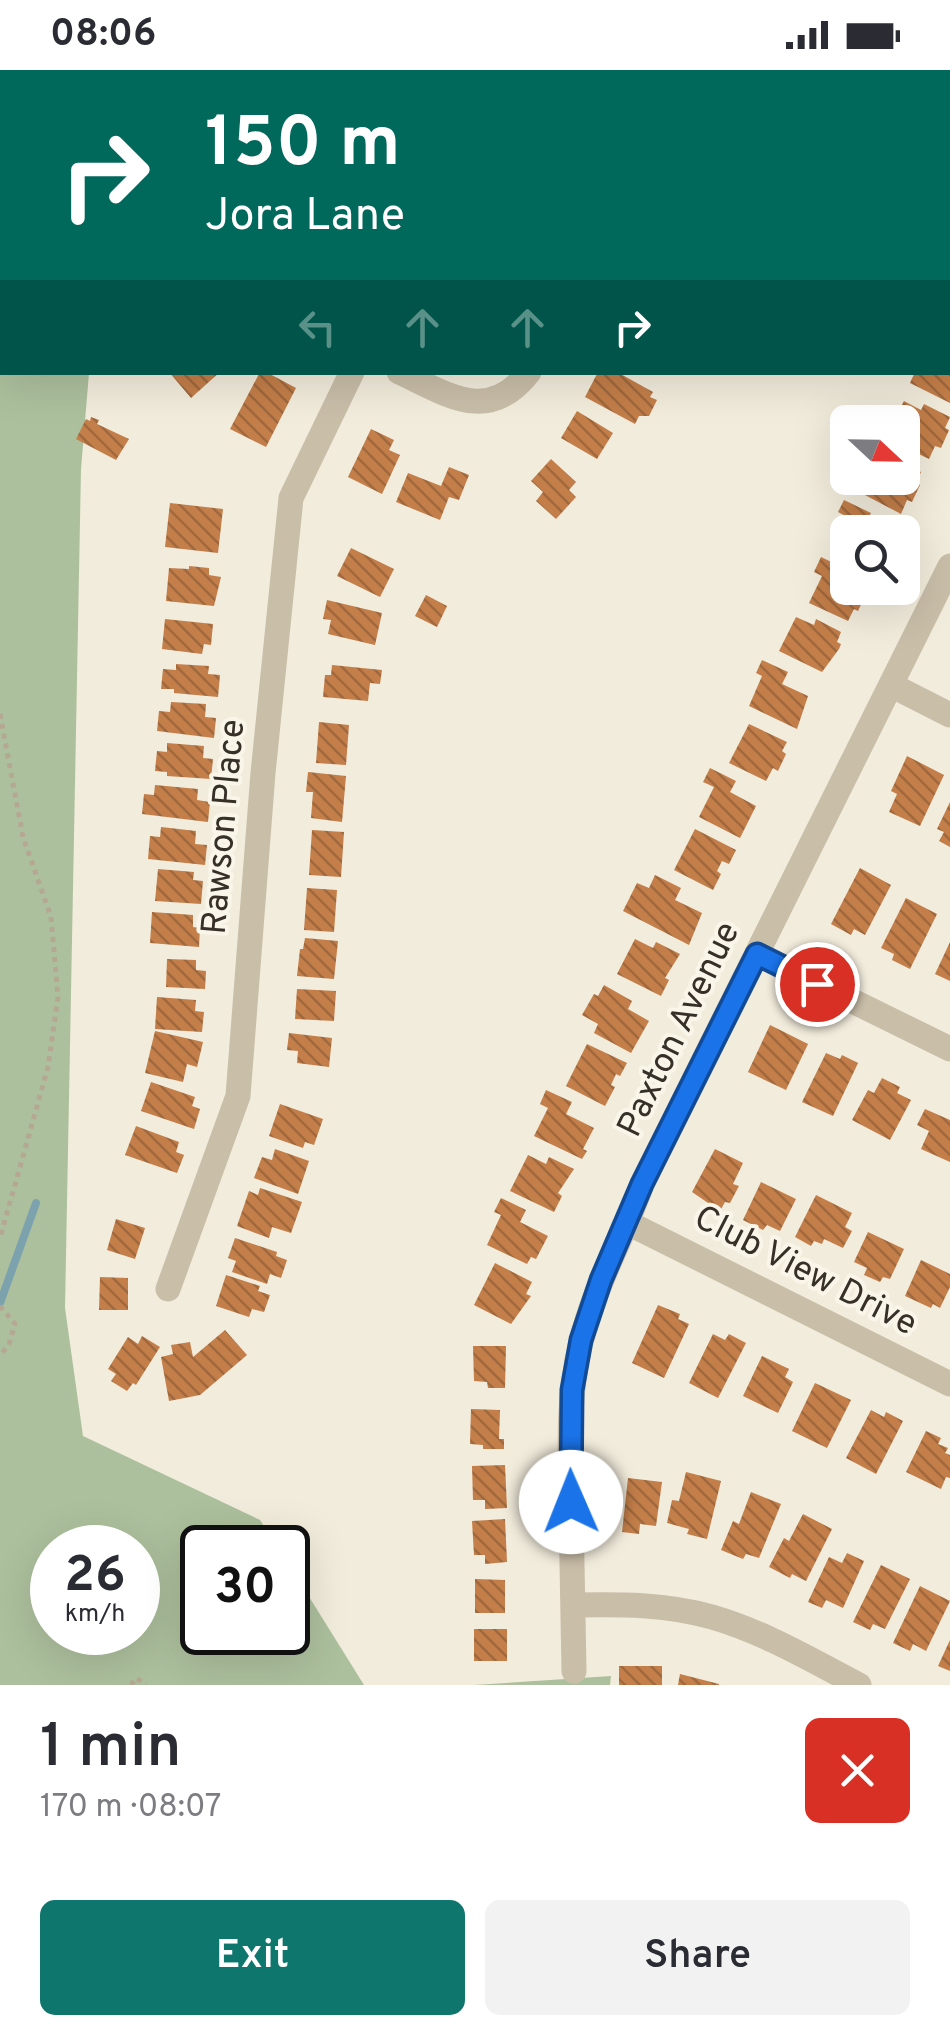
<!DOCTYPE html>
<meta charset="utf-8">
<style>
:root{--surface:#fff;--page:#f2f2f3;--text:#2b2b33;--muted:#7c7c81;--accent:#0f766e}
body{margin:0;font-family:Overpass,sans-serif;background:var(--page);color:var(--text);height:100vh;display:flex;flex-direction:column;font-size:38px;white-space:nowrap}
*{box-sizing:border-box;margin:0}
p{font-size:32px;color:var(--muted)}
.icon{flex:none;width:55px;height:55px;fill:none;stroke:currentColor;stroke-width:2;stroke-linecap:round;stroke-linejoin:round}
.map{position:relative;height:1615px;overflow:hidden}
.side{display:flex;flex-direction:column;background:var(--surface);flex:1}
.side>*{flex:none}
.hud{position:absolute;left:0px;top:0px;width:950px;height:305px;box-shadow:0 10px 40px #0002;background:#00695c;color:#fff;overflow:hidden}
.needle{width:65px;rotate:112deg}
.buttons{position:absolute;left:830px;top:335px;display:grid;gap:20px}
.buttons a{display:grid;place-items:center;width:90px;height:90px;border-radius:15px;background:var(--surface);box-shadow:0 10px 40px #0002;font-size:50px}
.speed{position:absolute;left:30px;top:1455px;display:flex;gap:20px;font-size:50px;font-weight:700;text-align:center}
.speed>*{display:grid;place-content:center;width:130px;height:130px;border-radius:50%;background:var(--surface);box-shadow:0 10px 40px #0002;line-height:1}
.speed small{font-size:25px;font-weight:400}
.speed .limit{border:5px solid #111;border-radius:15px;background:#fff;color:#111}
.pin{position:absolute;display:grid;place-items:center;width:85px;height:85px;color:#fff;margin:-42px;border:5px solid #fff;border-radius:50%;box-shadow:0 2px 10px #0007}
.me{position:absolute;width:110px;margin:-55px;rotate:359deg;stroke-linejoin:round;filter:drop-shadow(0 0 8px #0008)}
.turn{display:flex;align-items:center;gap:35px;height:210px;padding:0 40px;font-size:45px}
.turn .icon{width:130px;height:130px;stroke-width:2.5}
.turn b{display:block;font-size:70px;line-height:85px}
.lanes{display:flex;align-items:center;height:95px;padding:0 40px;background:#0003;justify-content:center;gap:50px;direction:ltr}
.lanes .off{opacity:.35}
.round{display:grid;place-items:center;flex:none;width:105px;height:105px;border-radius:15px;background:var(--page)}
.headline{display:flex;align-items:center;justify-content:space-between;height:170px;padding:0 40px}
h1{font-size:60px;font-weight:600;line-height:75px}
.cta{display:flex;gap:20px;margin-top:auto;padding:20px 40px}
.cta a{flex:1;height:115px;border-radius:15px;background:var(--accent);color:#fff;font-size:40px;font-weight:600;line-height:115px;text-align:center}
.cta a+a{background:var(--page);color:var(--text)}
.status{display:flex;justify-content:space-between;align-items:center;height:70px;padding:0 50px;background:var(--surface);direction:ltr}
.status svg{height:28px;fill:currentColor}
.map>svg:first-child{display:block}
.green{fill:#adc09d;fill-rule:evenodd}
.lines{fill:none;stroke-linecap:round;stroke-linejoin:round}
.stream{stroke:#7ca2ae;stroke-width:8}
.building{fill:url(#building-back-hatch)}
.path{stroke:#b5a893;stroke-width:5;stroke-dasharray:5 5;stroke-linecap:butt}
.minor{stroke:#c9bea8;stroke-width:25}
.route-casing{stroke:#114b97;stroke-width:25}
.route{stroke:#1a73e8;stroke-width:18}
.labels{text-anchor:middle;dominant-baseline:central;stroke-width:8;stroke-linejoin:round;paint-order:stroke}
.street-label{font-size:35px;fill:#363028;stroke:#f9f5e9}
</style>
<div class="status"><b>08:06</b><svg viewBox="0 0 49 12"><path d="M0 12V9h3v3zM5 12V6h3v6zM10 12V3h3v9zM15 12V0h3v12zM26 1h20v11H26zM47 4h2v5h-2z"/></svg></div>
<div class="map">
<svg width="950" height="1615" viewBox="0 0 950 1615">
<defs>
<pattern id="building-back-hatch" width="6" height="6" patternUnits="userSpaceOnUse" patternTransform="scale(2.5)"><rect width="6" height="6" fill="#c37e49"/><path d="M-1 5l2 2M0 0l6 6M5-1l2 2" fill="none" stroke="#9f683d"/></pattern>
</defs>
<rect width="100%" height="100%" fill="#f2ecdc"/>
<!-- green -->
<path class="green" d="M0 0H116L2 2V302L89 303 81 399 65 1238 83 1366 260 1450 277 1477 202 1478V1562H288V1493L364 1615H0ZM52 1478H138V1562H52Z
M611 1606 610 1615H474Z"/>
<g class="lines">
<!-- stream -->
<path class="stream" d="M0 1233 36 1133"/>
</g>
<!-- building -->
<path class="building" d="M169 302H220L191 328Z
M260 302H266L296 318 266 377 230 359Z
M598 302H617L653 322 650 327 657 330 649 346H639L635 354 585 327Z
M915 302H950V333L910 313Z
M904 331 921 340 924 334 950 347 945 358 949 360 941 378 935 376 929 389 902 376V352H893Z
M577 341 613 363 597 389 561 368Z
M91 347 99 350 97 354 129 369 116 390 76 369 86 349 90 351Z
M371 359 394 370 389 380 400 385 382 424 348 407Z
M551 389 576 412 569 420 576 427 556 449 536 431 543 422 531 411Z
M902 393 921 402 916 412 920 415 912 432 907 430 901 444 863 424 871 408H902Z
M449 397 469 405 459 430 449 427 440 450 396 432 408 403 441 416Z
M844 430 871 443 865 454 882 462H848V486L834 479 849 448 838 442Z
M170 433 223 439 218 483 165 477Z
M351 478 394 499 380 527 337 506Z
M821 487 848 500V518H869L858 541 854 539 848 551 809 533 822 506 814 502Z
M189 496 209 498V505L221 507 214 536 166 531 169 498 189 499Z
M426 525 447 536 437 557 415 546Z
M327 530 382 543 375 575 328 564 331 550 323 549Z
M796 547 814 555 816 549 841 562 837 572 841 574 839 579 822 602 779 581Z
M165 549 213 554 211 575 204 574 202 584 162 579Z
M762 590 788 602 782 614 808 626 797 659 749 636 762 606 756 603Z
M176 594 209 596 208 604 220 605 218 627 174 623V619H161L163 599 176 600Z
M332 595 382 600 380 614 370 613 368 631 323 627 325 605H331Z
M171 632 206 634 205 647 216 648 214 668 157 661 159 641 170 642Z
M319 652 349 655 346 695 316 693Z
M749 654 787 672 782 681 786 684 778 701 773 698 766 711 729 693Z
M167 673 204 676 203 688 213 689 211 709 167 706V702L155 701 157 681 167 682Z
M907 686 944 705 920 756 889 742 897 724 891 721Z
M710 698 736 711 730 722 756 736 740 768 699 747 714 717 703 712Z
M308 702 346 706 342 752 311 748 313 722H306Z
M155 715 198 719 197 730 210 732 208 752 142 744 144 724 154 725Z
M950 732V777L939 771 944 762 937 759Z
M161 757 196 761 195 774 207 775 205 795 148 789 150 766 160 767Z
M695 759 736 780 729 794 722 791 717 801 721 804 713 820 674 800Z
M312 760 344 762 341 807 309 805Z
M860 798 891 815 865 865 854 859 851 865 831 854Z
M158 799 194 802 193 810 203 811 201 834 155 831Z
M655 805 681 818 675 830 702 843 689 875 623 841 637 813 649 818Z
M307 818 337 820 334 862 304 860Z
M906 828 937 844 910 899 892 890 894 884 881 878Z
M152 842 193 845V857L200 858 199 877 150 873Z
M305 868 338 871 334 909 297 906 300 879H303Z
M635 869 653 878 656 872 680 884 665 908 669 910 661 926 617 904Z
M950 872V911L935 904Z
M167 889 196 890V900L206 901 205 919 166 917Z
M604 915 632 931 628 939 649 951 631 983 594 963 598 954 582 945 594 924 598 926Z
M297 919 336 921 334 951 295 949Z
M157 927 196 930 195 941 204 942 202 962 155 959Z
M770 955 808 974 786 1020 748 1002Z
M155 961 203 972 197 997 187 994 183 1012 145 1003Z
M289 963 332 968 329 997 297 993 298 981 287 980Z
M587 974 627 993 620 1006 616 1004 611 1015 615 1017 605 1036 566 1016Z
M826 983 840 989 842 985 858 993 833 1046 802 1032Z
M882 1008 900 1017 897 1023 911 1030 890 1070 852 1050 868 1020 874 1023Z
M151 1012 195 1027 192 1036 200 1039 194 1059 141 1041Z
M546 1020 572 1032 566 1044 594 1058 583 1079 587 1081 582 1089 534 1066 548 1038 540 1034Z
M280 1034 323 1049 314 1075 305 1072 303 1078 269 1066Z
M925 1039 950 1050V1092L921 1079 929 1061 917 1055Z
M136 1056 179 1072 176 1082 184 1085 177 1103 125 1085Z
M275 1079 309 1091 298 1124 254 1108 262 1087 272 1090Z
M715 1079 743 1093 733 1114 739 1116 730 1133 725 1132 720 1141 692 1122Z
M528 1085 546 1094 549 1087 574 1099 558 1123 562 1126 554 1142 510 1121Z
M761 1112 796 1129 780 1161 767 1155 763 1160 743 1150Z
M260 1118 302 1132 291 1163 272 1157 269 1168 237 1156 249 1121 258 1125Z
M816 1125 852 1143 845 1157 852 1161 843 1178 824 1169 822 1174 814 1171 811 1176 795 1167Z
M501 1128 526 1140 520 1152 548 1166 536 1189 531 1187 527 1194 487 1175 501 1145 494 1142Z
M116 1149 145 1158 135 1189 107 1180Z
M868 1162 904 1179 890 1209 883 1207 880 1212 864 1205 867 1198 854 1192Z
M235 1168 277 1182 276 1186 287 1190 281 1208 270 1204 267 1214 232 1202 236 1191 228 1188Z
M921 1190 950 1204V1217L940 1238 933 1234 931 1238 905 1226Z
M495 1193 532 1212 526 1224 531 1226 511 1254 474 1235Z
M226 1205 260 1216 258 1221 270 1225 264 1242 252 1239 249 1247 216 1236Z
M100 1207 128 1208V1240H99Z
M658 1235 680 1244 678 1249 689 1254 664 1308 632 1293Z
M225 1260 247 1285 200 1325 169 1331 161 1287 173 1284 171 1275 190 1272 193 1287Z
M713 1264 725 1270 729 1264 746 1273 718 1328 689 1313Z
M142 1266 160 1277 136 1315 133 1313 127 1321 111 1311 116 1304 108 1299 128 1267 138 1274Z
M473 1276H506L505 1318H488L487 1312 474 1311Z
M762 1286 789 1299 785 1307 793 1312 778 1343 743 1326Z
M815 1313 851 1330 827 1378 792 1361Z
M471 1339 500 1340 499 1369H504V1379H483V1375L470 1374Z
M871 1340 884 1347 886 1342 903 1351 876 1404 846 1388Z
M926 1361 941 1368 938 1374 948 1378 945 1383 950 1385V1408L946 1407 941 1419 906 1402Z
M505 1395 507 1438 485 1439V1430H473L472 1396Z
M686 1402 721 1411 707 1469 687 1464 689 1459 667 1453 672 1430 679 1431Z
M628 1408 662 1412 656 1456 640 1454 639 1464 622 1462Z
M751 1422 781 1434 759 1488 746 1484 743 1489 721 1480 733 1451 739 1454Z
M803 1444 832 1459 806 1511 792 1504 790 1508 769 1497 784 1468 789 1471Z
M505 1449 507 1492 485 1494V1485H474L472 1451Z
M847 1483 864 1491 843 1538 826 1530 822 1538 808 1532 829 1487 842 1493Z
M881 1495 910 1509 885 1559 873 1554 870 1560 853 1552Z
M475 1509 505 1510V1543H475Z
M920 1516 950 1531 926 1581 913 1574 910 1581 893 1573Z
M474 1559H507V1591H474Z
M950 1570V1601L938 1596Z
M619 1596H662V1615H619Z
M680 1604 719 1614V1615H678Z"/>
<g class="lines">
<!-- path -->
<path class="path" d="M0 644 23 767 51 847 58 927 48 997 0 1168
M0 1236 15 1254 9 1274 0 1286
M131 1615 136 1608 146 1615"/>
<!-- minor -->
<path class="minor" d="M284 2 285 0
M681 2 682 0
M399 302C447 324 488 355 529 302
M891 615 950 645
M757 884 950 979
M628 1153 950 1314
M168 1219 238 1026 263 703 291 428 352 302
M573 1535C620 1534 666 1534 712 1547 764 1562 811 1590 859 1615
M574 1601C573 1547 572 1494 571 1440 570 1383 567 1327 581 1272 594 1217 623 1168 642 1114L950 496"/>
</g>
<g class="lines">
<defs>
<path id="route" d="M571 1432 572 1320 581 1270 601 1210 642 1114 757 884 817 914"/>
</defs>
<!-- route casing -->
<use href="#route" class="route-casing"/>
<!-- route -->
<use href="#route" class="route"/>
</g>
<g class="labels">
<!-- street labels -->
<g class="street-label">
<text transform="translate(225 757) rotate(-85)">Rawson Place</text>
<text transform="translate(680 960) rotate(-64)">Paxton Avenue</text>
<text transform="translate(805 1202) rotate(27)">Club View Drive</text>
</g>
</g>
</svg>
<div class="buttons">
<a><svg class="needle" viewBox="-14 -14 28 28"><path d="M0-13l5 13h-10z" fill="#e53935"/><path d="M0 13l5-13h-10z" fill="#7c7c81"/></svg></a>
<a><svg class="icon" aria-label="search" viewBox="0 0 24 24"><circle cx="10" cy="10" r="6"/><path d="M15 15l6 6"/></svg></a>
</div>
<div class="speed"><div>26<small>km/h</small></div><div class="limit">30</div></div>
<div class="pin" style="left:817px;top:914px;background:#d93025"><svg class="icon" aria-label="arrive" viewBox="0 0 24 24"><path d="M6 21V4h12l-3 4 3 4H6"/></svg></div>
<svg class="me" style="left:571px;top:1432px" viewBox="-20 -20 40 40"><circle r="19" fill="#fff"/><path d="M0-13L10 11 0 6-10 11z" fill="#1a73e8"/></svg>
<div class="hud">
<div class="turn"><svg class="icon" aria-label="right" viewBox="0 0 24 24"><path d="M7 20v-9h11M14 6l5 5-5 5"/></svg><div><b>150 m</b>Jora Lane</div></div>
<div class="lanes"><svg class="icon off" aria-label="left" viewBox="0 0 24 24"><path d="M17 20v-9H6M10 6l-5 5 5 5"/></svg><svg class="icon off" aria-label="ahead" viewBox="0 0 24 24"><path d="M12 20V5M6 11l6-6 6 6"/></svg><svg class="icon off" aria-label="ahead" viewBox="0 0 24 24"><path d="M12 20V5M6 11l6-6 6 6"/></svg><svg class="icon" aria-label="right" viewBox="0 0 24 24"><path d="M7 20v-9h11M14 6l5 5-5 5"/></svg></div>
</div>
</div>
<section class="side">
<div class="headline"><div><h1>1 min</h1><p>170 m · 08:07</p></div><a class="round" style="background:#d93025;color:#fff"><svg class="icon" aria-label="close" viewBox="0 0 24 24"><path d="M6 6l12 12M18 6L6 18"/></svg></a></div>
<div class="cta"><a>Exit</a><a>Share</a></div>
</section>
